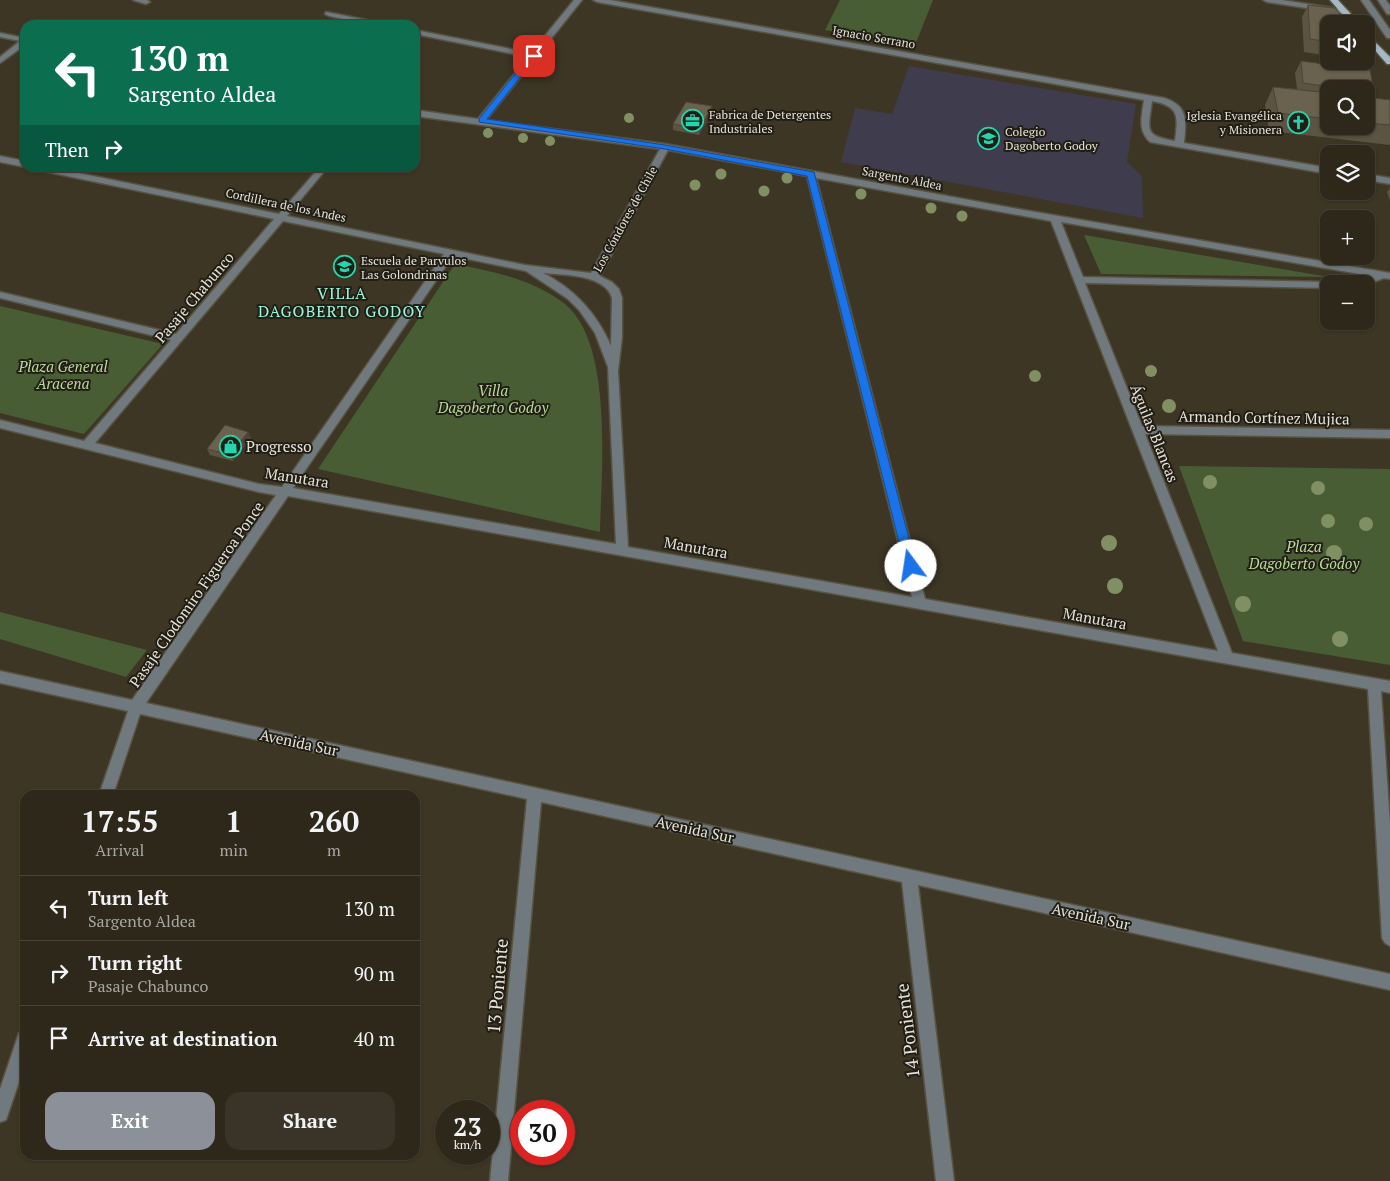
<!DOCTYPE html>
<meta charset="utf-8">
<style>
:root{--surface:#2e281b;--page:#3a3428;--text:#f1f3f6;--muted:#a7a6a3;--line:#49443a;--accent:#8c9099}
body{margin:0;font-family:"PT Serif",serif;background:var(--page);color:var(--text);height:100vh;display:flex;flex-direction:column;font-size:19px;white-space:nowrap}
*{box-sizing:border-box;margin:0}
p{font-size:16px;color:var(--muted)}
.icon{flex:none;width:28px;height:28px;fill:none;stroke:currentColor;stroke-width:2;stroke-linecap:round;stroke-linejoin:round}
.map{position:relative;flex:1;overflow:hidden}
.side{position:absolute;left:20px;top:790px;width:400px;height:370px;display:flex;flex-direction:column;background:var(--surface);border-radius:15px;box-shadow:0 1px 4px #0004,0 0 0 1px var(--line)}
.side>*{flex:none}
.banner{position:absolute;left:20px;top:20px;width:400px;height:152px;border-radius:15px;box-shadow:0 1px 4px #0004,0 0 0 1px var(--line);background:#0b6e4f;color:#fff;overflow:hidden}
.tools{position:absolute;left:1320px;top:15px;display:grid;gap:10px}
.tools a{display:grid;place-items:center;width:55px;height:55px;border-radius:10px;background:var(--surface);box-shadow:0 1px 4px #0004,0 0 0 1px var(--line);font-size:25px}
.speed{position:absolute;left:435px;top:1100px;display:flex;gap:10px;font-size:25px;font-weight:700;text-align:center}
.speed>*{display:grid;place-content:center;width:65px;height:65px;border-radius:50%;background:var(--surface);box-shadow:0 1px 4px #0004,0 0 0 1px var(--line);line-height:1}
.speed small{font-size:12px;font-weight:400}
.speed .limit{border:8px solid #d22;background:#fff;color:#111}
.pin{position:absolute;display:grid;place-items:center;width:42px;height:42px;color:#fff;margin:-21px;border-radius:10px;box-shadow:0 2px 8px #0006}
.me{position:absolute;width:55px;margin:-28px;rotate:346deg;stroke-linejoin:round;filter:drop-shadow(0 0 4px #0008)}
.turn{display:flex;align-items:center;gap:18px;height:105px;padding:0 25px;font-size:22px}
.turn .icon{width:65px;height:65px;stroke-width:2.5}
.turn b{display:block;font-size:35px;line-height:42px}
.then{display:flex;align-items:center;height:48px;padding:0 25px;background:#0003;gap:10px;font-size:19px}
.eta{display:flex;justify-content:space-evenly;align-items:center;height:85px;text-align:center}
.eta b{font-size:30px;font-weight:800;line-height:35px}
.cta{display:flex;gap:10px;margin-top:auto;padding:10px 25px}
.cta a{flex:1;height:58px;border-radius:15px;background:var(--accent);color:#fff;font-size:20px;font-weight:800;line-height:58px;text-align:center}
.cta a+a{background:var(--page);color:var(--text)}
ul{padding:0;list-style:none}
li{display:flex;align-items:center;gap:15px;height:65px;padding:0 25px;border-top:1px solid var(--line)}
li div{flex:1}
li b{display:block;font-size:19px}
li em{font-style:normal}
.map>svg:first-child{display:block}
.education{fill:#3f3c4d}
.green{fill:#495d35}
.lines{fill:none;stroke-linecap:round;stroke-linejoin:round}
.minor-casing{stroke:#585240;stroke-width:3}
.major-casing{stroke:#585240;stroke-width:3}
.minor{fill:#6f797e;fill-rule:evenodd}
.major{fill:#a5b9c4;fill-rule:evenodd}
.tree{fill:#819063}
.wall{fill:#5b5443;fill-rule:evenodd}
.shaded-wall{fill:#4a4537}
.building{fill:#6a624e;stroke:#4a4537}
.route{fill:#1a73e8;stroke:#114b97}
.labels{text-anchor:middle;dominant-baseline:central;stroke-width:4;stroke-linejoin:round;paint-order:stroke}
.far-street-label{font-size:12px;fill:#e6e2d6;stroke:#211e16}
.far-poi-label{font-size:12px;fill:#e6e2d6;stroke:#211e16;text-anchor:start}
.street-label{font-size:15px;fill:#e6e2d6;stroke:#211e16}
.park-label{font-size:15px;font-style:italic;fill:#b8da96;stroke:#211e16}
.poi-label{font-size:15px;fill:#e6e2d6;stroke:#211e16;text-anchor:start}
.neighbourhood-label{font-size:16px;letter-spacing:1px;fill:#99f9dc;stroke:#211e16}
.near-street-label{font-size:18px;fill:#e6e2d6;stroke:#211e16}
</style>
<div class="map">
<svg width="1390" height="1181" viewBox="0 0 1390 1181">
<rect width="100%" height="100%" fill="#3d3624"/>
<!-- education -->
<path class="education" d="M909 66 1136 104 1127 162 1142 176 1143 218 841 162 855 108 892 114Z"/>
<!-- green -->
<path class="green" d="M840 0H933L915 45 825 30Z
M1084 235 1329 277 1101 274Z
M455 264C494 272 533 279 565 304 614 344 601 474 600 532L318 469Z
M0 306 163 344 84 434 0 413Z
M1179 466 1390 469V665L1243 641Z
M0 612 147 650 126 677 0 639Z"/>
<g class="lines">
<defs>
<path id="minor" d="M133 0H147L150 2 146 4Z
M574 0H582L486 120 665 144 1018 209 1390 273V279L1384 278 1366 285 1354 284 1371 276 1061 222 1083 277 1329 282 1333 284H1329V288L1085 283 1142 426 1390 430V438L1145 434 1232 653 1390 681V693L1381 691 1390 824V946L1385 943 1382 938 1368 689 288 496 146 703 1390 974V990L918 885 954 1181H936L902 882 541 802 508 1181H490L527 799 140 714 113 795H99L128 711 0 683V671L132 700 276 495 259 492 0 428V420L84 441 171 340 0 298V292L176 334 274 219 43 171 39 168H54L279 214 319 168H327L287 216 525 265 591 273 660 149 415 116V110L478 119 528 57 415 34V30L531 53ZM668 150 807 176 912 597 628 547 618 371 622 337V298L619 289 612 282 600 276ZM816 178 1051 221 1218 651 925 599ZM283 221 444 254 282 487 259 484 95 443ZM453 256 526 271 568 299 579 310 595 333 608 367 616 544 293 488ZM543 273C563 275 605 274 612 298L611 346C597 314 575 289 543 273Z
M593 0H610L1164 98C1189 106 1186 121 1184 143L1329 168V174L1150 142C1137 130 1142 115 1144 100L597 2ZM1152 101C1180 106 1178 117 1175 141 1144 136 1148 131 1152 101Z
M1263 0H1282L1346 10 1350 12 1346 14 1267 2Z
M1361 0H1369L1390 30V38H1387Z
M1378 0H1386L1390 6V14H1387Z
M326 12 382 23 386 25H371L329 16 325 14Z
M0 33 25 38V45L0 63V57L20 41 0 37Z
M0 156 25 161V167L0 162Z
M1366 174 1390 178V184L1366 180Z
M25 1031V1064L6 1120 0 1122V1089L19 1033Z"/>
<path id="major" d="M1330 0H1338L1360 24H1351Z
M1366 33 1390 57V64H1387L1366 40Z"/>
</defs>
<!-- minor casing -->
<use href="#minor" class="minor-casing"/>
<!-- major casing -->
<use href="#major" class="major-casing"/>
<!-- minor -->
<use href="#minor" class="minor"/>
<!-- major -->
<use href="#major" class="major"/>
</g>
<!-- trees -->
<g class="tree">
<circle cx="629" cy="118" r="5"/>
<circle cx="488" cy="133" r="5"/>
<circle cx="523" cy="138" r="5"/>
<circle cx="550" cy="141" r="5"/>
<circle cx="721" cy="174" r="5.5"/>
<circle cx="787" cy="178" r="5.5"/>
<circle cx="695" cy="185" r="5.5"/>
<circle cx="764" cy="191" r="5.5"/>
<circle cx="861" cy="194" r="5.5"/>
<circle cx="931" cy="208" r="5.5"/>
<circle cx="962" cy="216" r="5.5"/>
<circle cx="1151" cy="371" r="6"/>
<circle cx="1035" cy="376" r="6"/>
<circle cx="1169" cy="406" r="7"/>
<circle cx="1210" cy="482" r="7"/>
<circle cx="1318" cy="488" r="7"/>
<circle cx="1328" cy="521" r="7"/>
<circle cx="1366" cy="524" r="7"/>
<circle cx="1109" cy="543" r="8"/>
<circle cx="1334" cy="553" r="8"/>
<circle cx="1115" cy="586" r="8"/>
<circle cx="1243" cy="604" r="8"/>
<circle cx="1340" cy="639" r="8"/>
</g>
<!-- wall -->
<path class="wall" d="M1308 5 1329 24V56L1304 52 1302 17Z
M1301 61 1370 70 1374 93 1371 98 1390 100V145L1269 131 1265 105 1273 87 1297 89 1295 73ZM1329 89H1366V126H1329Z
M712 112 699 135 673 130V124Z
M1390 188V201L1387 192Z
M248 432 251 438 233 461 210 455 207 449Z"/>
<!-- shaded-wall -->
<path class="shaded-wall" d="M712 106V112L699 135 700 129Z
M248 432 251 438 233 461 230 455Z"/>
<!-- building -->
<path class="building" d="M1308 5 1335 8 1348 24H1329V42L1310 39Z
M1301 61 1370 70 1374 93 1366 92V89H1345L1303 83Z
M1273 87 1329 93V119L1278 113Z
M1366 97 1390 100V125L1366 123Z
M686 102 712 106 700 129 673 124Z
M225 425 248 432 230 455 207 449Z"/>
<!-- route -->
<path class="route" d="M531 54 537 56 487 119 665 145 814 172 916 566 915 569 911 571 905 566 807 176 665 149 479 122V119Z"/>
<!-- icons -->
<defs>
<symbol id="office-ring" viewBox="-11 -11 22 22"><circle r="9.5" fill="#211e16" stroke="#25d5ae" stroke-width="1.5"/><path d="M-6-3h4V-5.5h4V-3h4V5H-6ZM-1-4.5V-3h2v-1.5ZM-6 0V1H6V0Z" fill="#25d5ae"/></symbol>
<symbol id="church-ring" viewBox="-11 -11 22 22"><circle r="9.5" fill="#211e16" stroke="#25d5ae" stroke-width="1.5"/><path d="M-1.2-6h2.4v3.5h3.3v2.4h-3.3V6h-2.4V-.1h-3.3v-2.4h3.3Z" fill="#25d5ae"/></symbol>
<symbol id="school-ring" viewBox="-11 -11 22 22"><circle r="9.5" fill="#211e16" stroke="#25d5ae" stroke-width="1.5"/><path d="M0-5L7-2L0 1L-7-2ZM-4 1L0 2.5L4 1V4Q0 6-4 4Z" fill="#25d5ae"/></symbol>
<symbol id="shop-ring" viewBox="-11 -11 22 22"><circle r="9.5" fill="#211e16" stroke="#25d5ae" stroke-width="1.5"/><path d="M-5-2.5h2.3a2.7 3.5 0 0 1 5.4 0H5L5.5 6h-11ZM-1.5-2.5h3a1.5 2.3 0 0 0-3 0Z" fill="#25d5ae"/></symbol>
</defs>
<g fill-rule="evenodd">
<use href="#office-ring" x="680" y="108" width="25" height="25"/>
<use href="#church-ring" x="1286" y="110" width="25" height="25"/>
<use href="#school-ring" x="976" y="126" width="25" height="25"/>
<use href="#school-ring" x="332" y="254" width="25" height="25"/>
<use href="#shop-ring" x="218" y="434" width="25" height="25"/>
</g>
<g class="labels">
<!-- far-street labels -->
<g class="far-street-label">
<text transform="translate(874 37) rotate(10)">Ignacio Serrano</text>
<text transform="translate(902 178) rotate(11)">Sargento Aldea</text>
<text transform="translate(286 205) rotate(12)">Cordillera de los Andes</text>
<text transform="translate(625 219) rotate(-61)">Los Cóndores de Chile</text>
</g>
<!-- far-poi labels -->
<g class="far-poi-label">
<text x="709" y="114">Fabrica de Detergentes<tspan x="709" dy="14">Industriales</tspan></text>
<text x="1282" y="115" text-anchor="end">Iglesia Evangélica<tspan x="1282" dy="14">y Misionera</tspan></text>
<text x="1005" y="131">Colegio<tspan x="1005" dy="14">Dagoberto Godoy</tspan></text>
<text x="361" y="260">Escuela de Parvulos<tspan x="361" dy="14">Las Golondrinas</tspan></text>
</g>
<!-- street labels -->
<g class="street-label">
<text transform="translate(194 297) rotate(-50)">Pasaje Chabunco</text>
<text transform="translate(1264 417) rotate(1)">Armando Cortínez Mujica</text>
<text transform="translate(1155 433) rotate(68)">Águilas Blancas</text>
<text transform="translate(297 477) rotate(9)">Manutara</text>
<text transform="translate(696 547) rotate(10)">Manutara</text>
<text transform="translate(196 594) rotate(-55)">Pasaje Clodomiro Figueroa Ponce</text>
<text transform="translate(1095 618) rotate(10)">Manutara</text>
<text transform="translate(299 742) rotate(12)">Avenida Sur</text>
<text transform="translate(695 829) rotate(12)">Avenida Sur</text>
<text transform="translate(1091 916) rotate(12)">Avenida Sur</text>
</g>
<!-- park labels -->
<g class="park-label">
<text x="63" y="366">Plaza General<tspan x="63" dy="17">Aracena</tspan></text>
<text x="493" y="390">Villa<tspan x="493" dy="17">Dagoberto Godoy</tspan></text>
<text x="1304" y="546">Plaza<tspan x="1304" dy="17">Dagoberto Godoy</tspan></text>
</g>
<!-- poi labels -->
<g class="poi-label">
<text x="246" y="446">Progresso</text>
</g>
<!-- neighbourhood labels -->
<g class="neighbourhood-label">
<text x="342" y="293">VILLA<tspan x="342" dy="18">DAGOBERTO GODOY</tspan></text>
</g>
<!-- near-street labels -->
<g class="near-street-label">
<text transform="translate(497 986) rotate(-85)">13 Poniente</text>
<text transform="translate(907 1031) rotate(-97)">14 Poniente</text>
</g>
</g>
</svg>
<div class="tools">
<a><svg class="icon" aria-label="sound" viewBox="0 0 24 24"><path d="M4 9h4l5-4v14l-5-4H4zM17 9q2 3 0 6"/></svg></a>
<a><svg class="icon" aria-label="search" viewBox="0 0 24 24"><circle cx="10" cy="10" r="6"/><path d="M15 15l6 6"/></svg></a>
<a><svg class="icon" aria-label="layers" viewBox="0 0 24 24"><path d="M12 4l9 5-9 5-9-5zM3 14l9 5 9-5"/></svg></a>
<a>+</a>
<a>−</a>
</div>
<div class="speed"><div>23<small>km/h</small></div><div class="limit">30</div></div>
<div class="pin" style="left:534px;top:56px;background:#d93025"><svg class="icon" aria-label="arrive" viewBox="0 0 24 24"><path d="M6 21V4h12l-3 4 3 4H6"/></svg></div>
<svg class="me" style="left:911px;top:566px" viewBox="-20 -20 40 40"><circle r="19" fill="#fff"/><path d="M0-13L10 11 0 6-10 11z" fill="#1a73e8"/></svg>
<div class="banner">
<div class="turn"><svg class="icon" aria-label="left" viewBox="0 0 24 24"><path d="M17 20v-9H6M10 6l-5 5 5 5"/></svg><div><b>130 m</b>Sargento Aldea</div></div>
<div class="then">Then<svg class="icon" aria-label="right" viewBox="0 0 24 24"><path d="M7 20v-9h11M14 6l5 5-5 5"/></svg></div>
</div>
<section class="side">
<div class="eta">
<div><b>17:55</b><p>Arrival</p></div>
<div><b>1</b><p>min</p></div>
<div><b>260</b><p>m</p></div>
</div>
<ul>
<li><svg class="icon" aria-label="left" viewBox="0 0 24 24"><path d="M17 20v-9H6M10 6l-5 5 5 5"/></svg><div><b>Turn left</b><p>Sargento Aldea</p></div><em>130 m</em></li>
<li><svg class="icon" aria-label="right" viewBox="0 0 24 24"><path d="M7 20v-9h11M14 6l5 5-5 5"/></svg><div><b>Turn right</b><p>Pasaje Chabunco</p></div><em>90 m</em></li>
<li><svg class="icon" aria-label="arrive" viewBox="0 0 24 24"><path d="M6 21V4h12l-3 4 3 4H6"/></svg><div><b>Arrive at destination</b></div><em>40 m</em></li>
</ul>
<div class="cta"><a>Exit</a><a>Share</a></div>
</section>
</div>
